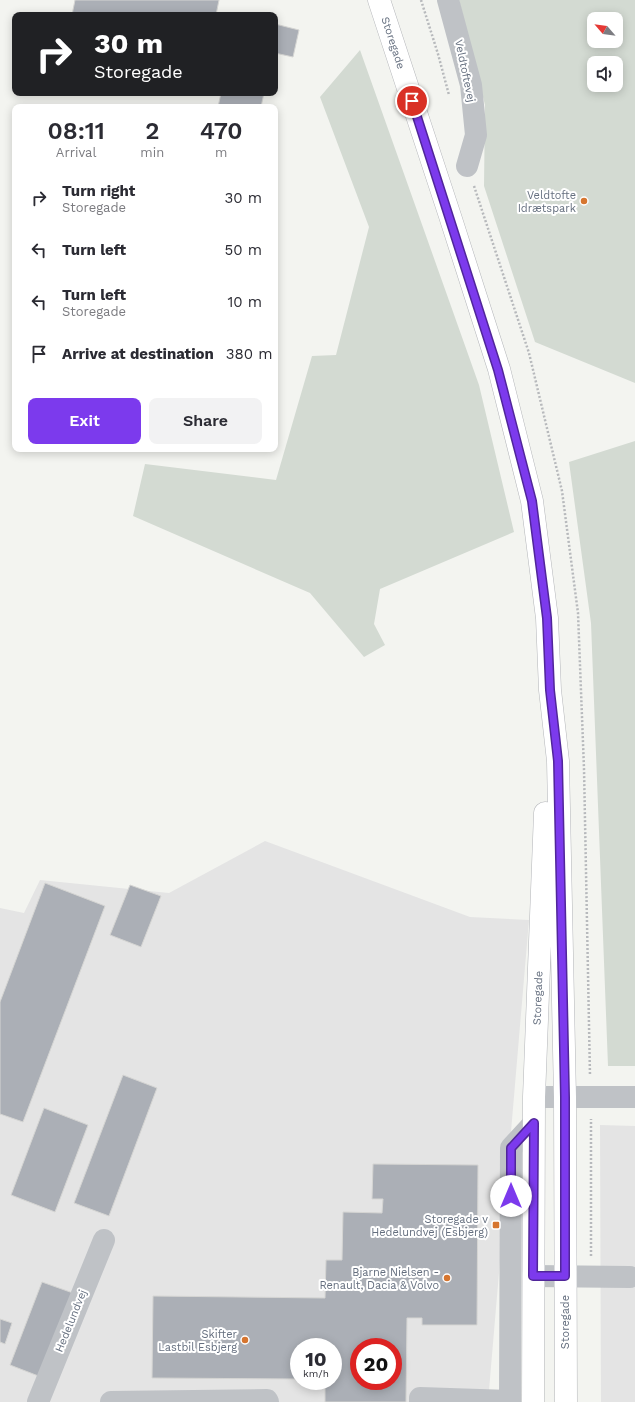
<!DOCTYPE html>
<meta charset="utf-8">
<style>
:root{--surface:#fff;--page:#f2f2f3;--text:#2b2b33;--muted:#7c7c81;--accent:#7c3aed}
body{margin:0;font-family:"Work Sans",sans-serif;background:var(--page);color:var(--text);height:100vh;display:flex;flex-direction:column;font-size:15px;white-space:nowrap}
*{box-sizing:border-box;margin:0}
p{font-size:13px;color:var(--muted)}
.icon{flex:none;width:22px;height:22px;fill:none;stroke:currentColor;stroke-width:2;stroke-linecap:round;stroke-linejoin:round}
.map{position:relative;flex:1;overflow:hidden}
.sheet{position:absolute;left:12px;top:104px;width:266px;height:348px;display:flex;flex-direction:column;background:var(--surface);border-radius:8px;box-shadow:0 2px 10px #0003}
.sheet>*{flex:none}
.banner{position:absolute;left:12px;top:12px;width:266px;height:84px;border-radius:8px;box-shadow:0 2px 10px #0003;background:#202124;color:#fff;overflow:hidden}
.needle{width:26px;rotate:298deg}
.fabs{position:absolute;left:587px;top:12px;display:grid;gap:8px}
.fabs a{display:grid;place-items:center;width:36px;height:36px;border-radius:8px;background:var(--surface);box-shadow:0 2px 10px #0003;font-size:20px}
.speed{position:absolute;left:290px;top:1338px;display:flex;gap:8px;font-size:20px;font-weight:700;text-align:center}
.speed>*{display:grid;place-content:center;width:52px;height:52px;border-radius:50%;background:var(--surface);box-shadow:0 2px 10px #0003;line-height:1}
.speed small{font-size:10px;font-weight:400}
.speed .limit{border:6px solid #d22;background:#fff;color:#111}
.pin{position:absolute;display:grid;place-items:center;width:34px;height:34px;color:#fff;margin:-17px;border:2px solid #fff;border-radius:50%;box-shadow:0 1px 4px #0007}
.me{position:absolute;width:44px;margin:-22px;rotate:0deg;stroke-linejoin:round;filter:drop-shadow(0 0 3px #0008)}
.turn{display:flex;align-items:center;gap:14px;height:84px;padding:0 16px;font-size:18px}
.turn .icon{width:52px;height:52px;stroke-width:2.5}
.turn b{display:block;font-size:28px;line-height:34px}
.eta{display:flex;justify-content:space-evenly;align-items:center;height:68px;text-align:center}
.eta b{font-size:24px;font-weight:600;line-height:28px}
.primary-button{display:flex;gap:8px;margin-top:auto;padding:8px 16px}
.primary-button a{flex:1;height:46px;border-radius:8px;background:var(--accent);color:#fff;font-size:16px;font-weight:600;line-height:46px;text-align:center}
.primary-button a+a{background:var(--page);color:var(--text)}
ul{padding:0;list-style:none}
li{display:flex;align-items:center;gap:12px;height:52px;padding:0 16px}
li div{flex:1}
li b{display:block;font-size:15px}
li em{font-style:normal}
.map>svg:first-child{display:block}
.built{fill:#e4e4e4;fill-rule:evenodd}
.green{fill:#d3dad2;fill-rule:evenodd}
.building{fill:#abafb6;stroke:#d5d5d3;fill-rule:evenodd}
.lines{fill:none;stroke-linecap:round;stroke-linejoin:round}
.major-casing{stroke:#b3b5b9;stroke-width:23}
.path{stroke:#b7b9bc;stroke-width:2.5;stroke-dasharray:2 2;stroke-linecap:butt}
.minor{stroke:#bfc2c6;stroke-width:22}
.major{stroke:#fff;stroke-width:22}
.route-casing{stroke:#51269a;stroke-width:10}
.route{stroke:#7c3aed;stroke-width:7}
.poi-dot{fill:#d6752f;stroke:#fff;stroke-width:1.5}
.labels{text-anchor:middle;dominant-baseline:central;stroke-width:4;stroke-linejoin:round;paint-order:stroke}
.street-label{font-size:11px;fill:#656f7f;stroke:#fff}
.poi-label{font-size:11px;fill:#656f7f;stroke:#fff;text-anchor:end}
</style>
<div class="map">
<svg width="635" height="1402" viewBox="0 0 635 1402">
<rect width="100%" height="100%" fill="#f3f4f0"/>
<!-- built -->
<path class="built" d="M265 841 470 917 529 920 488 1402H0V908L24 913 40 880 169 893ZM299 1347H333V1381H299ZM359 1347H393V1381H359Z
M600 1125 635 1126V1402H601Z"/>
<!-- green -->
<path class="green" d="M459 0H635V383L535 342 484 186 485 105ZM594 19H616V41H594ZM594 63H616V85H594Z
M360 50 479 385 514 532 380 589 374 624 385 645 364 657 310 593 133 516 145 464 276 480 312 356 336 355 369 227 320 97Z
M635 441V1066H608L591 623 569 462Z"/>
<!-- building -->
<path class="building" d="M75 0H219L216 15H72Z
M275 24 299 30 293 57 275 53Z
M221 93H264L261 107H218Z
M45 883 105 906 23 1122 0 1114V1002Z
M130 885 161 896 141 947 110 935Z
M123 1075 157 1088 109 1216 74 1203Z
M44 1108 88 1125 55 1212 11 1195Z
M373 1164 478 1165 477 1325H422V1318H407L406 1402H325V1381H333V1347H299V1379L152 1378 153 1296 325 1298 326 1260H342L343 1212 382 1213 383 1199H372ZM359 1347H393V1381H359Z
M42 1282 73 1293 41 1377 10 1365Z
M0 1319 12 1323 5 1344 0 1342Z"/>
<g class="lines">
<defs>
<path id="major" d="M379 0 450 216 499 369 532 501 547 618 550 690 558 761 565 1097 566 1402
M533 1402 534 1097 545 813"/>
</defs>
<!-- major casing -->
<use href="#major" class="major-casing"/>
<!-- path -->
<path class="path" d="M421 0 438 54 449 95
M474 186 529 353 562 491 578 613 584 769 590 1076
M591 1256V1119"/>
<!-- minor -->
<path class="minor" d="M448 0 471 85 476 135 467 166
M534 1097H635
M533 1276 630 1277
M38 1402 104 1240
M111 1402 267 1400 268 1402
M420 1402V1398L510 1401
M510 1402 511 1148 534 1123"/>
<!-- major -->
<use href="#major" class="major"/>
</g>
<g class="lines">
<defs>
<path id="route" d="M412 101 498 370 532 501 547 618 550 690 558 761 565 1097V1276H533L534 1123 511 1148V1196"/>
</defs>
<!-- route casing -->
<use href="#route" class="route-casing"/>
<!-- route -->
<use href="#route" class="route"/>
</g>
<!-- markers -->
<g class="poi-dot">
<circle cx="584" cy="201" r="4"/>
<rect x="492" y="1221" width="8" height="8" rx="2"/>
<circle cx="447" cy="1278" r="4"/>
<circle cx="245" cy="1340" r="4"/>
</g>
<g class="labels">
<!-- street labels -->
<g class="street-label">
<text transform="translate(393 43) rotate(72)">Storegade</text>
<text transform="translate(465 71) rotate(78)">Veldtoftevej</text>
<text transform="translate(538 998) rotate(-88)">Storegade</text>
<text transform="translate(71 1321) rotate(-68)">Hedelundvej</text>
<text transform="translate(565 1322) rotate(-90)">Storegade</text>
</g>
<!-- poi labels -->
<g class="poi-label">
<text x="576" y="195">Veldtofte<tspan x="576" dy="13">Idrætspark</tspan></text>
<text x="488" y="1219">Storegade v<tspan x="488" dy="13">Hedelundvej (Esbjerg)</tspan></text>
<text x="439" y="1272">Bjarne Nielsen -<tspan x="439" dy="13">Renault, Dacia &amp; Volvo</tspan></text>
<text x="237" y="1334">Skifter<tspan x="237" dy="13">Lastbil Esbjerg</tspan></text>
</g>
</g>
</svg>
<div class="fabs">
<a><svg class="needle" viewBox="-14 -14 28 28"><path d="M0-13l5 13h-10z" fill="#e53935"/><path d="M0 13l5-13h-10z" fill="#7c7c81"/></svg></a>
<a><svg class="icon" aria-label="sound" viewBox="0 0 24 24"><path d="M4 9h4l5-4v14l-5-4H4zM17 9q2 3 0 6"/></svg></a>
</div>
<div class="speed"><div>10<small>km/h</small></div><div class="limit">20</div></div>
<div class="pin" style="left:412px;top:101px;background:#d93025"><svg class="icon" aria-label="arrive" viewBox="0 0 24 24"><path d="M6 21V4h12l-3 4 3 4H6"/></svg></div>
<svg class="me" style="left:511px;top:1196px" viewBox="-20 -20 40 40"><circle r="19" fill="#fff"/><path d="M0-13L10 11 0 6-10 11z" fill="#7c3aed"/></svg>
<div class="banner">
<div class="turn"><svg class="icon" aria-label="right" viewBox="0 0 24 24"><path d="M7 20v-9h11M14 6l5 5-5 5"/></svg><div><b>30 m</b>Storegade</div></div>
</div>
<section class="sheet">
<div class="eta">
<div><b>08:11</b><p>Arrival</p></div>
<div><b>2</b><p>min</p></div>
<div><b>470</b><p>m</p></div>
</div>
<ul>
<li><svg class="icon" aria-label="right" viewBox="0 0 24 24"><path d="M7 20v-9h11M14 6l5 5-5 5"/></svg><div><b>Turn right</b><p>Storegade</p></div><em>30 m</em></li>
<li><svg class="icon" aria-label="left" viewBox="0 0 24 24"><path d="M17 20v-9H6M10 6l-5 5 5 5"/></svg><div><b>Turn left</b></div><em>50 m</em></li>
<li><svg class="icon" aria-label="left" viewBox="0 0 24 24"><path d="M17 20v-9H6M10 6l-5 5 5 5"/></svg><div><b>Turn left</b><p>Storegade</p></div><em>10 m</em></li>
<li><svg class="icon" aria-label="arrive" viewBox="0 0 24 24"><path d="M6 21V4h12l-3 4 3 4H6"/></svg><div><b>Arrive at destination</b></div><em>380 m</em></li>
</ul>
<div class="primary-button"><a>Exit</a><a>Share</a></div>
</section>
</div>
